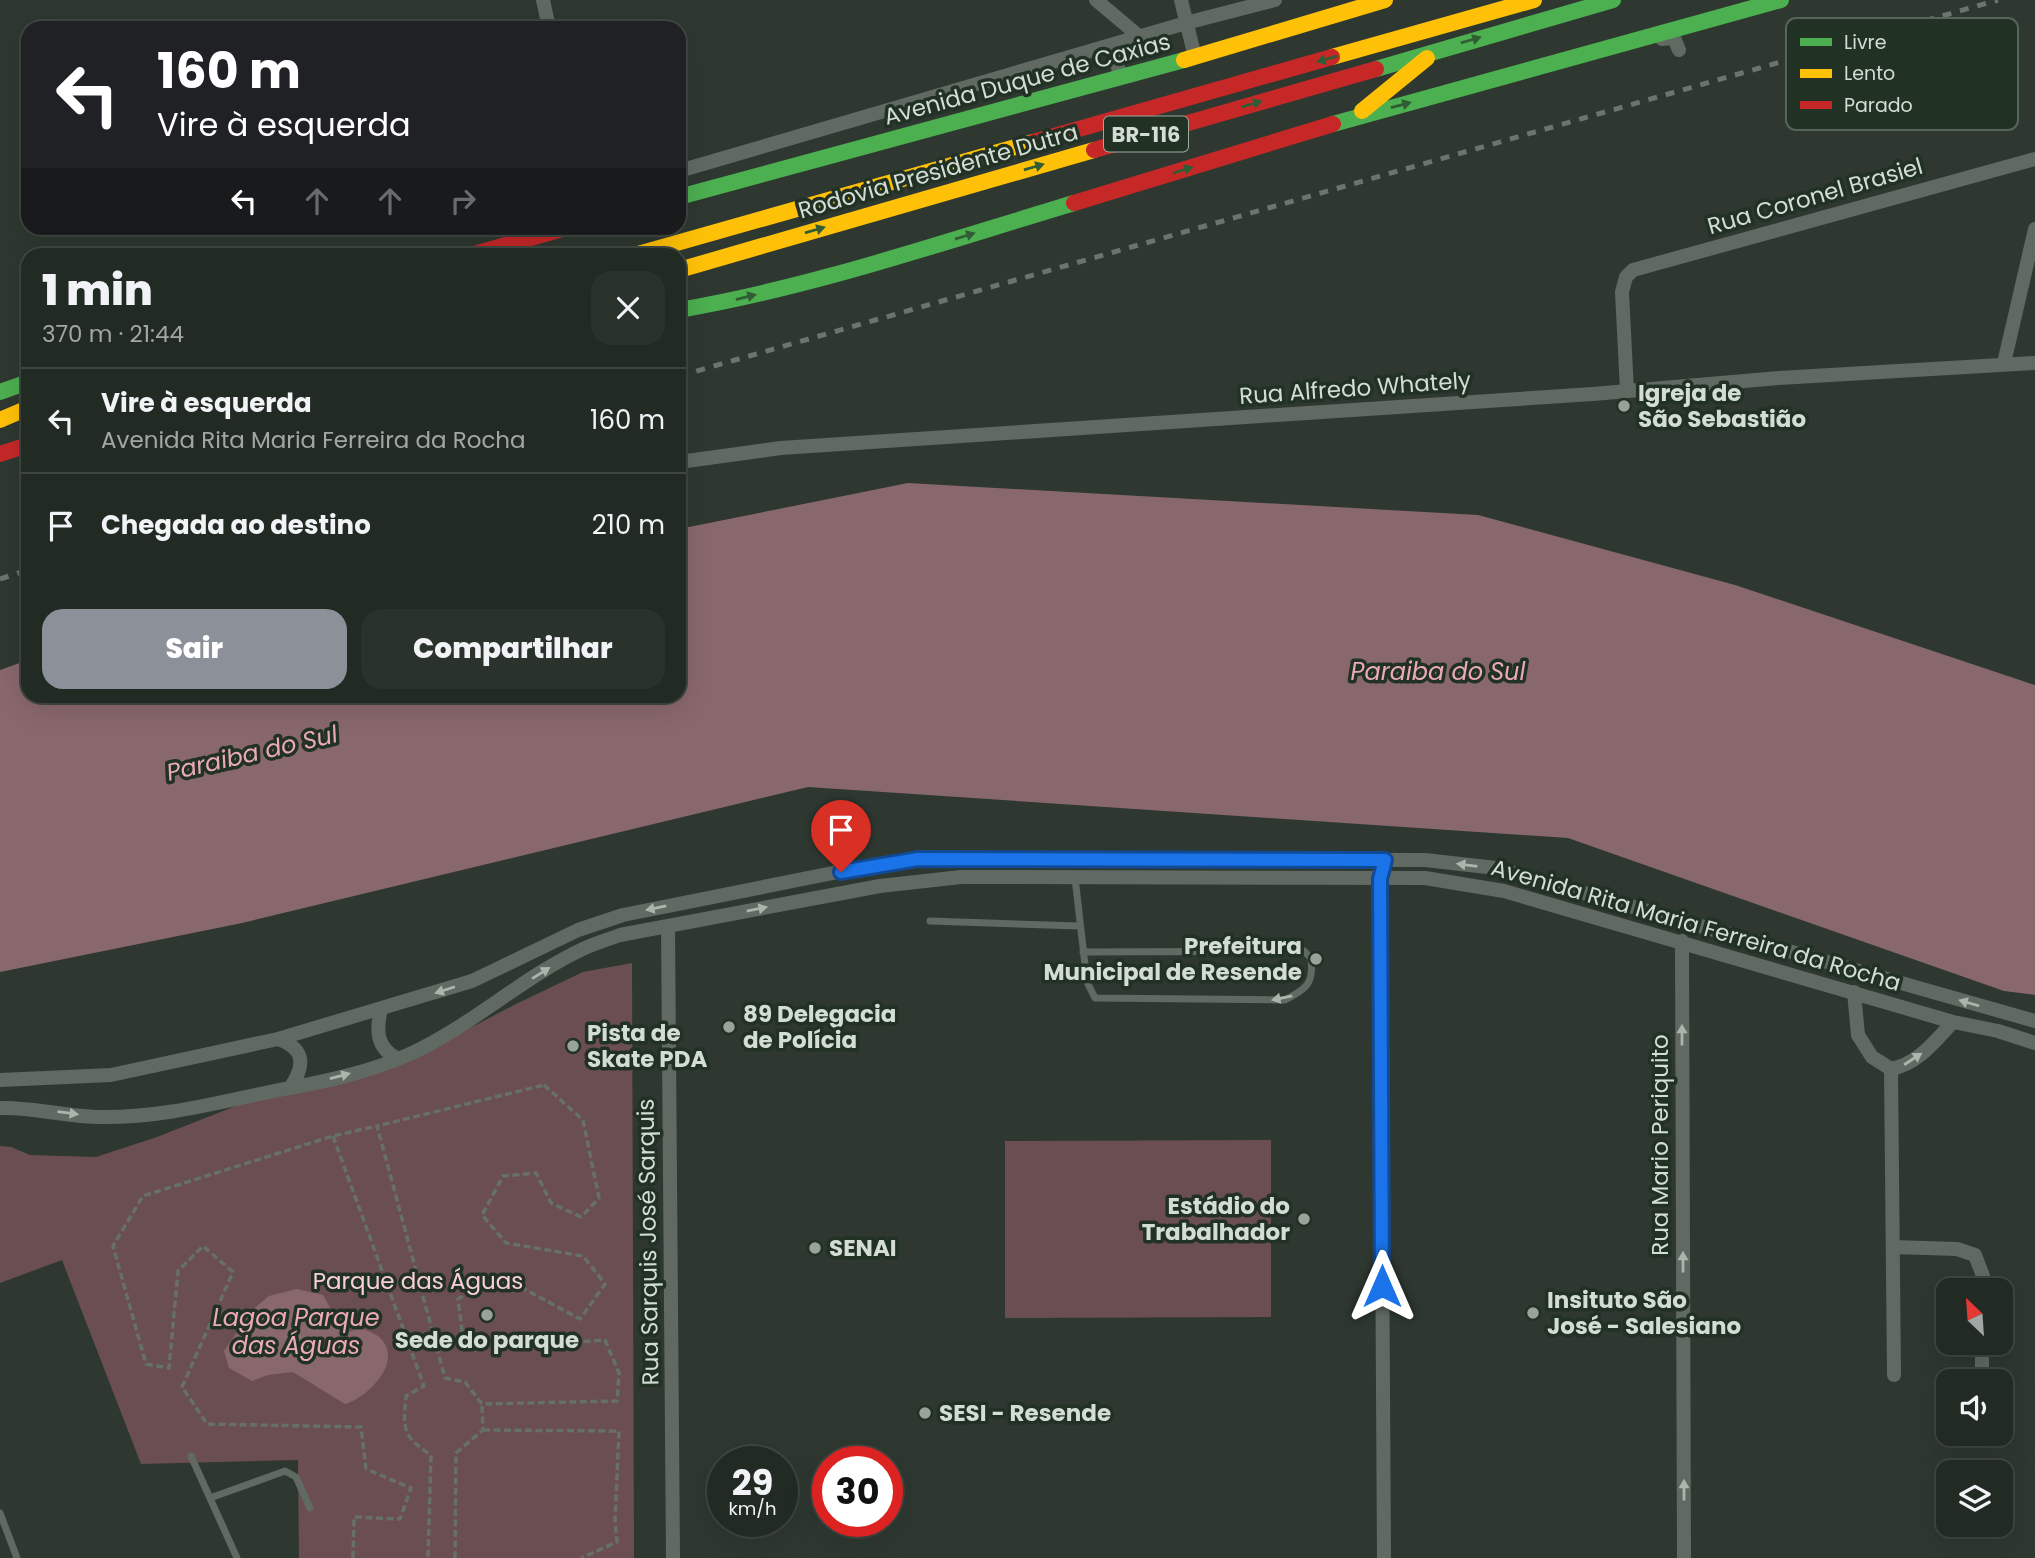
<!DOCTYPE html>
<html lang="pt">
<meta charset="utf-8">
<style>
:root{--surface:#222a24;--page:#2a322c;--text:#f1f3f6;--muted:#a2a7a6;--line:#3f4641;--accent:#8c9099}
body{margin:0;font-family:Poppins,sans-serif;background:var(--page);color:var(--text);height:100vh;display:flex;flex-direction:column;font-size:26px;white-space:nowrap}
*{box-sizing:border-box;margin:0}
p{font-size:23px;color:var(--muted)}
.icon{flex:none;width:38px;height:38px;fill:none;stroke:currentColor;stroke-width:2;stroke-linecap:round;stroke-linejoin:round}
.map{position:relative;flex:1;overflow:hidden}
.drawer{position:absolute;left:21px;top:248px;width:665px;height:455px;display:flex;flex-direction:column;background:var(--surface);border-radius:21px;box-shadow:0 7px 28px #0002,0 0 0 2px var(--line)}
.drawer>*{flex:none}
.hud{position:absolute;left:21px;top:21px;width:665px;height:214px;border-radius:21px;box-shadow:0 7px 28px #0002,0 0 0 2px var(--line);background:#202124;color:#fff;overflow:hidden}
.needle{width:46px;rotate:335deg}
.tools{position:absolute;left:1936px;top:1278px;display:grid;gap:14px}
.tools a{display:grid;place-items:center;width:77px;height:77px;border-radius:14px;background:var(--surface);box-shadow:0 7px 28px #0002,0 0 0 2px var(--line);font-size:35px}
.speed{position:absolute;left:707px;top:1446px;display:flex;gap:14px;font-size:35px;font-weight:700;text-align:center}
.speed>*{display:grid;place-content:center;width:91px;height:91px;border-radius:50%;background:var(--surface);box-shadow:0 7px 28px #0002,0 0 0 2px var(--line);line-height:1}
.speed small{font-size:18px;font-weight:400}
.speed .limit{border:10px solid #d22;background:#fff;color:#111}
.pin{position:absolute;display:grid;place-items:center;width:60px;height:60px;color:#fff;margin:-72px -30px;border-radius:50% 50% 50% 0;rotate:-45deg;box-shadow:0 0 7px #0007}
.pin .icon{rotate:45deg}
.me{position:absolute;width:77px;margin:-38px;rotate:0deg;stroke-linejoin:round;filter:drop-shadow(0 0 5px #0008)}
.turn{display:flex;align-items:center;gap:24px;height:147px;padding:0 21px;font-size:32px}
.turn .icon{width:91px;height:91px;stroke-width:2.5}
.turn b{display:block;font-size:49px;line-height:60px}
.lanes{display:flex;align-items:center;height:66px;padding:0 21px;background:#0003;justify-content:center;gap:35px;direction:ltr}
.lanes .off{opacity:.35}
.round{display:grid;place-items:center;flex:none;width:74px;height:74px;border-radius:21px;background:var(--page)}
.summary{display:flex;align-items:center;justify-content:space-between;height:119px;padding:0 21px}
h1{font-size:42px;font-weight:800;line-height:52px}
.cta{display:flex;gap:14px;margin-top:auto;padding:14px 21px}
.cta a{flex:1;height:80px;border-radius:21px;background:var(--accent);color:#fff;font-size:28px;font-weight:800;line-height:80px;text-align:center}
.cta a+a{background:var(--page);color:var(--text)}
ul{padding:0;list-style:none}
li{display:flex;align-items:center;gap:21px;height:105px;padding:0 21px;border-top:2px solid var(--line)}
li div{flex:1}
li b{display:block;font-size:26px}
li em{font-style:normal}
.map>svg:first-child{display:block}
.green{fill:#6b4e52}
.water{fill:#89686d}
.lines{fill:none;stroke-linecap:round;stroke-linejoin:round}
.path{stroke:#676f69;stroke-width:3.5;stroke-dasharray:7 3.5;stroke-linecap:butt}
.lane{stroke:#606a62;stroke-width:7}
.street{stroke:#606a62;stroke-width:14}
.fast{stroke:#4caf50;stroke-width:16}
.slow{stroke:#ffc107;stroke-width:16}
.jam{stroke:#c62828;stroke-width:16}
.rail{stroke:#6b746d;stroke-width:5;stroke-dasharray:9 9;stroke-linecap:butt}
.oneway{fill:#305d33}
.oneway2{fill:#abb5ac}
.route-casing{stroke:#114b97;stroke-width:18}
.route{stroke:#1a73e8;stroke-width:12}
.poi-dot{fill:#99a39b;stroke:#213124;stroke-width:2.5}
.labels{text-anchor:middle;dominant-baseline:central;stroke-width:7;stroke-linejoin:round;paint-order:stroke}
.shield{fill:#213124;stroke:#9ea99f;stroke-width:2}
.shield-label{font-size:21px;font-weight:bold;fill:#d3ddd4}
.street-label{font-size:23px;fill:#d3ddd4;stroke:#213124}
.poi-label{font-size:23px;font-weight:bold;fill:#d3ddd4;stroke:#213124;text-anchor:start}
.park-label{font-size:23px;fill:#f8cfd6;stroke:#213124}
.water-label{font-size:24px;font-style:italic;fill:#ebaab5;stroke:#213124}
.key{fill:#213124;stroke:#566559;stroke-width:2}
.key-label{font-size:19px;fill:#d3ddd4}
</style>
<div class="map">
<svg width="2035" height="1558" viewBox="0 0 2035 1558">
<rect width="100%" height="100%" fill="#2e3830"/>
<!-- green -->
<path class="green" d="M632 963 634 1558H299L298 1460 141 1464 62 1260 0 1283V1146L11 1147 30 1155 96 1157 157 1137 251 1100 426 1051 514 1005 583 972Z
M1271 1140V1317L1005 1318V1141Z"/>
<!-- water -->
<path class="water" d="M908 483 1478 515 1735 585 2035 685V995L2004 991 1568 838 808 787 242 923 0 972V670L28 660V696H679V529Z
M297 1289 323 1295 344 1333 362 1328C367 1331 374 1333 378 1336 406 1359 369 1397 345 1404L293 1372 268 1375 252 1381 229 1368 224 1351 253 1309 269 1296Z"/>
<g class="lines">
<!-- path -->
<path class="path" d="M544 1085 583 1120 599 1198 581 1217 551 1203 536 1173 503 1176 482 1215 506 1243 583 1256 605 1284 580 1319 498 1275 458 1299 463 1340 512 1346 605 1340 619 1373 617 1401 482 1404 465 1382 445 1378 377 1126Z
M333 1136 424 1386 406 1396C403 1429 402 1436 431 1455L428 1558
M483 1430 619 1431 615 1520 617 1542 581 1558
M353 1558 354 1517 400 1519 411 1488 366 1469 361 1427 207 1424 182 1387 233 1272 203 1246 178 1271 169 1368 146 1364 113 1246 143 1196 333 1136 377 1126
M455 1558 456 1453 483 1430 482 1405"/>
<!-- lane -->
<path class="lane" d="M1075 878 1087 982 1095 998 1285 1000C1307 988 1314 984 1311 958L1304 951 1083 952
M930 921 1079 926
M191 1456 237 1558
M210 1498 285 1471 296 1477 310 1508
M0 1513 17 1558"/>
<!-- street -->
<path class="street" d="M543 0 549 28
M1096 0 1140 37
M1181 0 1195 57
M1662 39 1674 38 1679 50
M1111 45 1121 77
M679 171 1186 23 1275 0
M2004 363 2035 229
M1627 391 1622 292 1626 277 1633 270 2035 159
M679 462 781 448 1593 394 1779 378 2035 363
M1382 871 1380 879 1384 1558
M668 926 673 1558
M1682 941 1684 1558
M1854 992 1858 1035 1872 1057 1891 1069C1918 1064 1935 1041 1953 1022
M381 1009C376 1030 376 1048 398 1059
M278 1039C306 1049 305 1066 290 1088
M1891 1069 1894 1375
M0 1080 111 1075 278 1039 472 981 578 930 623 915 868 866 918 859 1425 860 1496 868 2035 1021
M0 1108C34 1107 67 1117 101 1117 162 1118 219 1102 279 1090 324 1082 371 1072 412 1053 474 1024 524 976 585 948 596 943 609 939 620 935L880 886 961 877 1425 878 1504 891 1953 1022 1998 1031 2035 1043
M1893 1247 1957 1249 1975 1255 1983 1276V1290
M1982 1381V1342
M1981 1437V1433"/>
<!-- fast -->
<path class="fast" d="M1376 69 1613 0
M1333 124 1781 0
M679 197 1184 60
M679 310C813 287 944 242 1074 203
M0 392 28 382"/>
<!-- slow -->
<path class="slow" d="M1332 57 1534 0
M1184 60 1385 0
M1362 111 1427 58
M631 256 1033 142
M679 270 1094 150
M0 420 28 408"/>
<!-- jam -->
<path class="jam" d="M1033 142 1332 57
M1094 150 1376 69
M1074 203 1333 124
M467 256 566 228
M0 454 28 445"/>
<!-- rail -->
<path class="rail" d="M679 376 1998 0
M0 579 28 570"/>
</g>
<!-- one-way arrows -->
<defs><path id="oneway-solid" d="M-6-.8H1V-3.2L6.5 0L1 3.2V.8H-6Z" transform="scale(1.75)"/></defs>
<g class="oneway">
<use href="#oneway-solid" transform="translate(1471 40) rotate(-16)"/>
<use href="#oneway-solid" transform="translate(1327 59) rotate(164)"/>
<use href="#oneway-solid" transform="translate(1252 104) rotate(-16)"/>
<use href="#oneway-solid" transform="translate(1401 105) rotate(-15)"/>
<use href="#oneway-solid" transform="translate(1034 167) rotate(-16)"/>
<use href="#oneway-solid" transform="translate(1183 170) rotate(-17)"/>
<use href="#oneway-solid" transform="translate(815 230) rotate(-16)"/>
<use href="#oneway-solid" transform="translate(965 236) rotate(-17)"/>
<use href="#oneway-solid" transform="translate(746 297) rotate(-14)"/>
</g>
<g class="oneway2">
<use href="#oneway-solid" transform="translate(1467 865) rotate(-173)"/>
<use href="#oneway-solid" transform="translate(656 908) rotate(168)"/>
<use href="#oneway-solid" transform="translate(757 909) rotate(-11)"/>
<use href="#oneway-solid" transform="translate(541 973) rotate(-32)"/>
<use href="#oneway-solid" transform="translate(445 990) rotate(162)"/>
<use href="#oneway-solid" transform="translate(1282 998) rotate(169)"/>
<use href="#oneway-solid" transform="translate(1969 1003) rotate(-164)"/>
<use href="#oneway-solid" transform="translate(1682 1035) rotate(-90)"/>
<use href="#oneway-solid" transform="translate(1913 1059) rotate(-33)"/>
<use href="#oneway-solid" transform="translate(340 1076) rotate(-15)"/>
<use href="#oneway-solid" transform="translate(68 1113) rotate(7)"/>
<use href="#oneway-solid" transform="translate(1683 1262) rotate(-90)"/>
<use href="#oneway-solid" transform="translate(1684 1490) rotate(-90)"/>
</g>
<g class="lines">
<defs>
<path id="route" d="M841 872 918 859 1385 860 1380 879 1382 1286"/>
</defs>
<!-- route casing -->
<use href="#route" class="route-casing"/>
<!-- route -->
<use href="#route" class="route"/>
</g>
<!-- markers -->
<g class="poi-dot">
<circle cx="1624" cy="406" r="7"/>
<circle cx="1316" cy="959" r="7"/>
<circle cx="729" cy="1027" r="7"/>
<circle cx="573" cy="1046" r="7"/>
<circle cx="1304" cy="1219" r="7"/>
<circle cx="815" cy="1248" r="7"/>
<circle cx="1533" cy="1313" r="7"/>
<circle cx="487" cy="1315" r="7"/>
<circle cx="925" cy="1413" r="7"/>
</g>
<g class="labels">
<!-- shield labels -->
<rect class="shield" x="1104" y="116.5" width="84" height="35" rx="5"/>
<g class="shield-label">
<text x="1146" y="134">BR-116</text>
</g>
<!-- street labels -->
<g class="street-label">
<text transform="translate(1027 79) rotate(-15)">Avenida Duque de Caxias</text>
<text transform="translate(938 171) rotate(-16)">Rodovia Presidente Dutra</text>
<text transform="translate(1815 196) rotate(-16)">Rua Coronel Brasiel</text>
<text transform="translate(1355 388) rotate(-4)">Rua Alfredo Whately</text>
<text transform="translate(1696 925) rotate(16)">Avenida Rita Maria Ferreira da Rocha</text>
<text transform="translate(1660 1145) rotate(-90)">Rua Mario Periquito</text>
<text transform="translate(648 1242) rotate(-91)">Rua Sarquis José Sarquis</text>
</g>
<!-- poi labels -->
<g class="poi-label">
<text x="1638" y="393">Igreja de<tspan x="1638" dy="26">São Sebastião</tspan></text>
<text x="1302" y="946" text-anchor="end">Prefeitura<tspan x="1302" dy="26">Municipal de Resende</tspan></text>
<text x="743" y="1014">89 Delegacia<tspan x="743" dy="26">de Polícia</tspan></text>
<text x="587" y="1033">Pista de<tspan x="587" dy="26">Skate PDA</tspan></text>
<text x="1290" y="1206" text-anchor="end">Estádio do<tspan x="1290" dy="26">Trabalhador</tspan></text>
<text x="829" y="1248">SENAI</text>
<text x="1547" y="1300">Insituto São<tspan x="1547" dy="26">José - Salesiano</tspan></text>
<text x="487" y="1340" text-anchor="middle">Sede do parque</text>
<text x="939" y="1413">SESI - Resende</text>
</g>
<!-- park labels -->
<g class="park-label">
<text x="418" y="1281">Parque das Águas</text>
</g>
<!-- water labels -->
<g class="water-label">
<text x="1438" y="671">Paraiba do Sul</text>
<text transform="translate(252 753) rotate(-13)">Paraiba do Sul</text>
<text x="296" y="1317">Lagoa Parque<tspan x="296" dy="28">das Águas</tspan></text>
</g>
</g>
<!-- legend -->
<rect x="1786" y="18" width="232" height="112" rx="10" class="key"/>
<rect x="1800" y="38" width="32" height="8" fill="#4caf50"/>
<rect x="1800" y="69" width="32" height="9" fill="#ffc107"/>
<rect x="1800" y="101" width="32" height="8" fill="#c62828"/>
<g class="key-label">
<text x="1844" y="49">Livre</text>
<text x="1844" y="80">Lento</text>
<text x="1844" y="112">Parado</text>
</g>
</svg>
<div class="tools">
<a><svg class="needle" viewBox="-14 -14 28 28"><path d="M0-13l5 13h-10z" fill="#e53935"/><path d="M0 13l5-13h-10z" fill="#a2a7a6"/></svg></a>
<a><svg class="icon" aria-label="sound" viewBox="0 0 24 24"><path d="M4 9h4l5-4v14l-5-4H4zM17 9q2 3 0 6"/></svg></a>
<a><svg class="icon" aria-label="layers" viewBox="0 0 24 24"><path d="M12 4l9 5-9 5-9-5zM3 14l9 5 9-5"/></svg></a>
</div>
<div class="speed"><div>29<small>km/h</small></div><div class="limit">30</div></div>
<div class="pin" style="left:841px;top:872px;background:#d93025"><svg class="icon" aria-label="arrive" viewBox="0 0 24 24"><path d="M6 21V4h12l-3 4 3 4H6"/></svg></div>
<svg class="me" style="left:1382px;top:1286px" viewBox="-20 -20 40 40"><path d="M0-17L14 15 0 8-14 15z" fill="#1a73e8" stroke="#fff" stroke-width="4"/></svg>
<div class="hud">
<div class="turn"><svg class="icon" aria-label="left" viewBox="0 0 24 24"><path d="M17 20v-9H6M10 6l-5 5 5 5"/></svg><div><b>160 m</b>Vire à esquerda</div></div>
<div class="lanes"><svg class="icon" aria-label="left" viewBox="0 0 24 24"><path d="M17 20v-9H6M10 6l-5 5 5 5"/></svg><svg class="icon off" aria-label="ahead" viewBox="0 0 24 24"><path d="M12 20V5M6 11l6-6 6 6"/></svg><svg class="icon off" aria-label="ahead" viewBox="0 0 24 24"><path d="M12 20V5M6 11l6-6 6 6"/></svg><svg class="icon off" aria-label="right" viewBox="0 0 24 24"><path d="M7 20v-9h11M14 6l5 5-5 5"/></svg></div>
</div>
<section class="drawer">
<div class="summary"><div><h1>1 min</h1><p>370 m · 21:44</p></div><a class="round"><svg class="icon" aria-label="close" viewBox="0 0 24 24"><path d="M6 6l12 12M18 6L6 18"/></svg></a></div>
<ul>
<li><svg class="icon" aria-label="left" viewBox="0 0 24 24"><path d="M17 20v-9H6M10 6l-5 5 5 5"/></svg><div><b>Vire à esquerda</b><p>Avenida Rita Maria Ferreira da Rocha</p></div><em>160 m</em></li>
<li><svg class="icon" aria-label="arrive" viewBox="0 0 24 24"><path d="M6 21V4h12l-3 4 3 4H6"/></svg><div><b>Chegada ao destino</b></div><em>210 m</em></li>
</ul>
<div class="cta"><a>Sair</a><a>Compartilhar</a></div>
</section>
</div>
